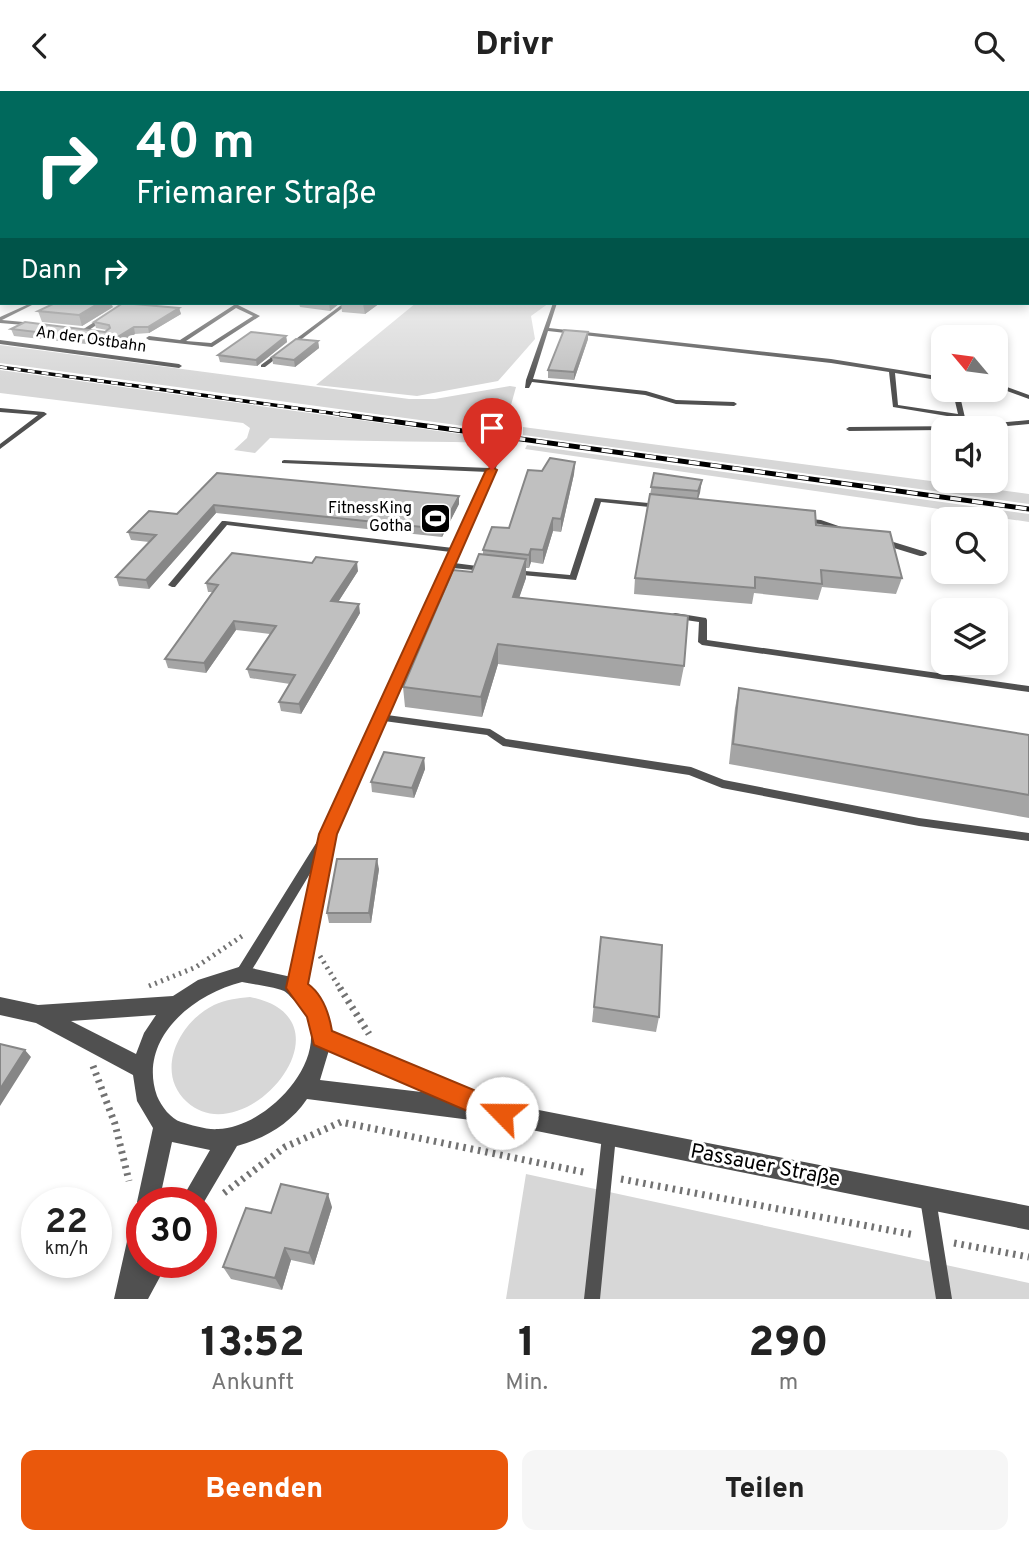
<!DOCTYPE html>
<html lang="de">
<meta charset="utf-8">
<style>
:root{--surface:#fff;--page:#f6f6f6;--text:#222;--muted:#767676;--accent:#ea580c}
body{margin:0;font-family:Overpass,sans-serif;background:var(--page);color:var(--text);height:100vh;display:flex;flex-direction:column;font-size:26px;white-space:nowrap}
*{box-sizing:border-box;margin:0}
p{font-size:23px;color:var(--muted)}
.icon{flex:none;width:38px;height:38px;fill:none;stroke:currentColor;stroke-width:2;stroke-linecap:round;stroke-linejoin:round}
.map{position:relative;height:1208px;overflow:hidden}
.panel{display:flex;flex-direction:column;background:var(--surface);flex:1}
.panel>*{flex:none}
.guide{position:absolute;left:0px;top:0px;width:1029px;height:214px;box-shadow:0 4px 10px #0003;background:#00695c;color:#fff;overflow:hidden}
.needle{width:46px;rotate:299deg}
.buttons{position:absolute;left:931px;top:234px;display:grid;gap:14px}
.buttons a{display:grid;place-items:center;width:77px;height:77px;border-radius:14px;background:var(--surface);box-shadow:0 4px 10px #0003;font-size:35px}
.speed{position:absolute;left:21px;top:1096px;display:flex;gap:14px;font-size:35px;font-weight:700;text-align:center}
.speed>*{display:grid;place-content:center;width:91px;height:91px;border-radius:50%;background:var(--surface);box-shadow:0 4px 10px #0003;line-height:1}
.speed small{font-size:18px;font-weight:400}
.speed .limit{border:10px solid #d22;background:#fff;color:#111}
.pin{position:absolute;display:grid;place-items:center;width:60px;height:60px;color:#fff;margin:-72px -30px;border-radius:50% 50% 50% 0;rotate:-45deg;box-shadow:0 0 7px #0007}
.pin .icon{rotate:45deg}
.me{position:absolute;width:77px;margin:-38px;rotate:293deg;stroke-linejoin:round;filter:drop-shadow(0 0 5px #0008)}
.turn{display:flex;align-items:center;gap:24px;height:147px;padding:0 21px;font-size:32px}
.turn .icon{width:91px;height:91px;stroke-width:2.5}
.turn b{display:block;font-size:49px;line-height:60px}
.then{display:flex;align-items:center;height:66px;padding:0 21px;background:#0003;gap:14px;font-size:26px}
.eta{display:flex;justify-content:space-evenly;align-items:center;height:119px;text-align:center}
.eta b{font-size:42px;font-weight:800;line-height:49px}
.primary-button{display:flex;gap:14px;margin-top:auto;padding:14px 21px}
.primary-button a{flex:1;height:80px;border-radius:14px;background:var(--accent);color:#fff;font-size:28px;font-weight:800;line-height:80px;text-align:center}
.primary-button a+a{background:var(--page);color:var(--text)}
header{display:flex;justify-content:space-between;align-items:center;height:91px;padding:0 21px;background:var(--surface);font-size:32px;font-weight:800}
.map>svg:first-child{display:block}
.green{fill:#d7d7d7}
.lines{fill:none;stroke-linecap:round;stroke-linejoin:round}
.path-far1{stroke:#727272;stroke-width:5;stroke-dasharray:2 4.5;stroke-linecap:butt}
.path{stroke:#727272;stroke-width:7;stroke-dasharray:2.5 5;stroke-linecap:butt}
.service{fill:#505050;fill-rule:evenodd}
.minor{fill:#505050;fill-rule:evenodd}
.tertiary{fill:#505050;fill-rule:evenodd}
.rail-far1-casing{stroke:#000;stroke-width:3.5}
.rail-casing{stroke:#000;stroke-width:5}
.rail-far1{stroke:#fff;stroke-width:2.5;stroke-dasharray:7;stroke-linecap:butt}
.rail{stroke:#fff;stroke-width:3.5;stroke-dasharray:11;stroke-linecap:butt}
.wall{fill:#a5a5a5}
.shaded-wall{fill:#868686}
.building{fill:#c0c0c0;stroke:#868686;stroke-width:2}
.route{fill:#ea580c;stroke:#983908;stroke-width:2}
.labels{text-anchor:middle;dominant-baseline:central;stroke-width:6;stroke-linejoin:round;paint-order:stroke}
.far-street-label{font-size:16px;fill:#000;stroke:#fff}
.far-poi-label{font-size:16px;fill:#000;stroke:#fff;text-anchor:end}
.near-street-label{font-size:21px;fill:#000;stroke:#fff}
</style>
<header><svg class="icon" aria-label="back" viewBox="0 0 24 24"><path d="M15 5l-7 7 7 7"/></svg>Drivr<svg class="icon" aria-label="search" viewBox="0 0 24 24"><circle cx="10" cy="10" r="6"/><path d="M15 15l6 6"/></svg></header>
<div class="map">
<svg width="1029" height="1208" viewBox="0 0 1029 1208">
<rect width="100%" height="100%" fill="#fff"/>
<!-- green -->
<path class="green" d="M416 212H549L531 225 535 248 498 290 417 305 316 294Z
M0 254 409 308H435L510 295 516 296 511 314 516 342 0 272Z
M0 279 518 351C495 355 476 351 453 351 392 350 331 350 270 347L255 362 234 359 247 347 250 337 243 332 0 302Z
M523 336 1029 403V413L523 344Z
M527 354 1029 423V431L525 358Z
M250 906C360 928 245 1064 187 1011 154 981 179 931 214 914 225 909 237 907 250 906Z
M526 1083 1029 1192V1208H506Z"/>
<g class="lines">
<!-- path-far1 -->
<path class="path-far1" d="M320 865 341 899
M149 895 196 876 242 845 246 846"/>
<!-- path -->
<path class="path" d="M340 897 369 943
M93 975 115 1033 129 1090
M621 1088 915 1144
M224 1102 285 1056 341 1031 588 1082
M954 1152 1029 1166"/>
<!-- service -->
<path class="service" d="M0 148H2V150H0Z
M0 201H2V204H0Z
M31 212H36L2 229 34 232 36 233V235L0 232V226Z
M234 212H238V214L260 225 212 256 149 249 146 247 149 245 180 249 234 214ZM236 217 253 225 211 252 186 250Z
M344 212H349L265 276H261V274Z
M553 212H557L549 237 831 268 943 286V290L895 282 898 314 958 323 954 306 948 299H955L960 305 966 331 963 333 961 332 959 327 893 316 889 281 831 272 548 240 533 288 646 300 676 309 734 311 737 313 734 315 676 313 645 304 532 291 529 297H525L526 289Z
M102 226 107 227 86 241H82V239Z
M0 249 179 273 182 275 179 277 0 253Z
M996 292 1029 304V308L996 296Z
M0 317 44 321 47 323 0 358V353L38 324 0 321Z
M1029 329V333L977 338H943V339L849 340 846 338 849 336 964 335Z
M284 369 489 377 493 371 498 372 454 472 485 476 489 478 485 480 452 477 387 624 490 638 506 648 691 676 724 689 919 727 1029 742V750L919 735 722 697 689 684 503 655 487 644 384 630 331 747 333 750 302 901 297 903 292 901 290 897 317 771 247 887 242 889 237 887 235 883 237 879 323 741 451 461 227 434 175 496H172L168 494 222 430H225L453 457 488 381 282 372V370Z
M595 407 659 413 663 415 659 417 601 411 576 489 511 483V479H514L570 484Z
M800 427 821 429 853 440 849 442 820 433 800 431Z
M881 449H887L926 461 927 463 923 465H920L881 453Z
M675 522 706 527 707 529V549L1029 595V601L702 554 698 551 699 531 672 527 671 525 672 523Z
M609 1038 614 1040 616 1045 600 1208H584L602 1045 604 1040Z
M928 1100 934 1102 936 1108 952 1208H936L920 1108 922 1102Z"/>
<!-- minor -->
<path class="minor" d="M242 875 296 887 322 910 330 940 492 1008 493 1010 1029 1115V1139L502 1033 307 1008C290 1033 266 1047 237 1055L201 1116V1111H180L210 1059 172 1051 159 1111H142V1120L137 1111 153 1037 137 1010 133 984 36 932 0 924V906L38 914 173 905 198 889ZM242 891C255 894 272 895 284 900 288 902 292 908 296 911 343 956 270 1037 218 1038 207 1039 191 1034 181 1031 171 1028 161 1015 157 1005 137 948 193 903 242 891ZM156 924 144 942 136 963 71 930ZM329 959 430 1002 320 989Z
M142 1125V1171H168L148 1208H114L130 1137 134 1129Z"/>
<!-- tertiary -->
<path class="tertiary" d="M1027 200H1029V205H1027Z"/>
<defs>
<path id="rail-far1" d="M0 276 352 325"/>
<path id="rail" d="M340 323 1029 418"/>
</defs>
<!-- rail-far1 casing -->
<use href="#rail-far1" class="rail-far1-casing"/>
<!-- rail casing -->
<use href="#rail" class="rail-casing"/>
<!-- rail-far1 -->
<use href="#rail-far1" class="rail-far1"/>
<!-- rail -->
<use href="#rail" class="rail"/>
</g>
<!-- wall -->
<path class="wall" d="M299 212H340L330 220 300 216Z
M341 212H380L365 223 342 221Z
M113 216 82 235 42 231 38 220Z
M179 217 181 223 149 242 135 243 113 256 14 245 11 238 105 241 107 239 96 237 94 231Z
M286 245 287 251 257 275 220 271 218 264Z
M588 248 574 289 548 287V279Z
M318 250 319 257 295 276 273 273 272 266Z
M575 371 574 383 561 441 553 440 543 473 531 471 529 477H526V487L519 506 684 575 680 595 498 573 482 626 405 616 403 596 472 481 483 464V459L509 437 542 380Z
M217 382 459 413 442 446 216 422 149 498 119 495 116 486 149 451 131 449 128 441 177 423Z
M654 382 702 389 698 408 816 434 902 487 896 503 822 496 818 509 754 502 752 513 634 503 635 487Z
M358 480 338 511 360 522 301 623 281 620 279 611 290 593 250 587 247 578 270 543 236 539 206 582 168 577 165 568 212 501H208L206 492Z
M739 597 1029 644V727L729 673 735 617Z
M424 667 425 678 414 707 372 701 371 691Z
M379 778 371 832H329L327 822Z
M601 846 659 926 656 941 592 931Z
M332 1116 314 1174 291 1169 282 1199 231 1188 223 1176 271 1122Z"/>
<!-- shaded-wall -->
<path class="shaded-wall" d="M99 212H111L113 216 82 235 79 224Z
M329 212H340L330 220Z
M365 212H380L365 223 363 213Z
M179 217 181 223 149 242 148 236Z
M134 236 135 243 113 256 111 250Z
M588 241V248L574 289V281Z
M286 245 287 251 257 275 256 269Z
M318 250 319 257 295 276 294 269Z
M575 371 574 383 561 441V428Z
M702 389 700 402 696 414 698 400Z
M459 405V413L442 446 441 438Z
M214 414 216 422 149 498 146 489Z
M553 427V440L543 473V459Z
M531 458V471L529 477V464Z
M526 468V487L513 525V506Z
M357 471 358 480 333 519 331 510Z
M359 513 360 522 301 623 299 613Z
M234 530 236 539 206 582 204 572Z
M498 553V573L482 626 481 606Z
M424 667 425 678 414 707 412 697Z
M377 768 379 778 371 832 369 822Z
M25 959 31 966 0 1015V998Z
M328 1103 332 1116 314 1174 309 1162Z
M285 1157 291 1169 282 1199 275 1187Z"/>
<!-- building -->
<path class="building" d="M0 170H2V185H0L1 174H0Z
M55 212H99L79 224 38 220Z
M123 212 179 217 148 236H134L111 250 11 238 25 231 105 241 110 237 109 234 94 231Z
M564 239 588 241 574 281 548 279Z
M251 241 286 245 256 269 218 264Z
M296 248 318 250 294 269 272 266Z
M550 367 575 371 561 428 553 427 543 459 531 458 529 464 483 459 492 436 509 437 528 379 542 380Z
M217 382 459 405 441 438 214 414 146 489 116 486 156 444 128 441 149 420 177 423Z
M654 382 702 389 698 400 651 396Z
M650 403 815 420 816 434 890 441 902 487 821 479 822 493 755 486V497L635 487Z
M232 462 312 472 316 466 357 471 331 510 359 513 299 613 279 611 295 584 247 578 276 535 234 530 204 572 165 568 218 494 206 492Z
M479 463 526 468 513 506 688 525 684 575 498 553 481 606 403 596 453 479 472 481Z
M739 597 1029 644V704L733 653Z
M384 661 424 667 412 697 371 691Z
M337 768H377L369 822H327Z
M601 846 662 854 659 926 594 916Z
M0 953 25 959 0 998Z
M281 1093 328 1103 309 1162 285 1157 275 1187 223 1176 246 1117 271 1122Z"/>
<!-- sky -->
<linearGradient id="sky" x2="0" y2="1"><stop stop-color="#8aabca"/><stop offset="0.42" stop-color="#fff"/><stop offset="1" stop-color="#fff" stop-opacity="0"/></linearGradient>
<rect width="1029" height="291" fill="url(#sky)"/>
<!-- route -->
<path class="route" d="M492 376 497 379 337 743 308 893C323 904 329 922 332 940L510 1014 514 1022 510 1031 502 1035 314 954 307 926 286 897 319 743 486 379Z"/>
<!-- icons -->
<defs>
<symbol id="stadium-square" viewBox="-11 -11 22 22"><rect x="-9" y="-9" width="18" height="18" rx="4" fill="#000" stroke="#fff"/><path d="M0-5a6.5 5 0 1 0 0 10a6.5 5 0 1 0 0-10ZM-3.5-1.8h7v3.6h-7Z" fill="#fff"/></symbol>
</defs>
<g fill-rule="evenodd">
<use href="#stadium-square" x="418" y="410" width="35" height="35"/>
</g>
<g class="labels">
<!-- far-street labels -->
<g class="far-street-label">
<text transform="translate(91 249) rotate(8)">An der Ostbahn</text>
</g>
<!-- far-poi labels -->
<g class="far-poi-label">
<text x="412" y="418">FitnessKing<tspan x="412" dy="18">Gotha</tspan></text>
</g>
<!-- near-street labels -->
<g class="near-street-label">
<text transform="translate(765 1075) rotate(11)">Passauer Straße</text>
</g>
</g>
</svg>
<div class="buttons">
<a><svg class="needle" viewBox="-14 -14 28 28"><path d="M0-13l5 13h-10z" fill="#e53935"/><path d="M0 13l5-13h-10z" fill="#767676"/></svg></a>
<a><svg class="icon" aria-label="sound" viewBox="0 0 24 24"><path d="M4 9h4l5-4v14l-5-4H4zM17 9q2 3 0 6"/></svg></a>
<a><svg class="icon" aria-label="search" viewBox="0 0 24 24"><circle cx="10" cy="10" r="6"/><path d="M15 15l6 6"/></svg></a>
<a><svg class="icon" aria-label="layers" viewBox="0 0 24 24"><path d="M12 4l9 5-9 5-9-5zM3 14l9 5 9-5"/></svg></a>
</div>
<div class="speed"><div>22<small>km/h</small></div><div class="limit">30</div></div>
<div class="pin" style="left:492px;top:379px;background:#d93025"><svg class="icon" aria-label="arrive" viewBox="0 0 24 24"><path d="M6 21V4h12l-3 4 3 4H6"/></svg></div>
<svg class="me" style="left:502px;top:1022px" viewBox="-20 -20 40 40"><circle r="19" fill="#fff"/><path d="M0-13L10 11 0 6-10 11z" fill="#ea580c"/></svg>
<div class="guide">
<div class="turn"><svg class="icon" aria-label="right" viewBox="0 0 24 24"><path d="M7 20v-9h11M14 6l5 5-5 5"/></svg><div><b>40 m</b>Friemarer Straße</div></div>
<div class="then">Dann<svg class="icon" aria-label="right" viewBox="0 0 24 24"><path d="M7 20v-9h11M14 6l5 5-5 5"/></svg></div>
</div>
</div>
<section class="panel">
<div class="eta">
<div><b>13:52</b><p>Ankunft</p></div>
<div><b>1</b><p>Min.</p></div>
<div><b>290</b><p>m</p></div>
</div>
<div class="primary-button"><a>Beenden</a><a>Teilen</a></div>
</section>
